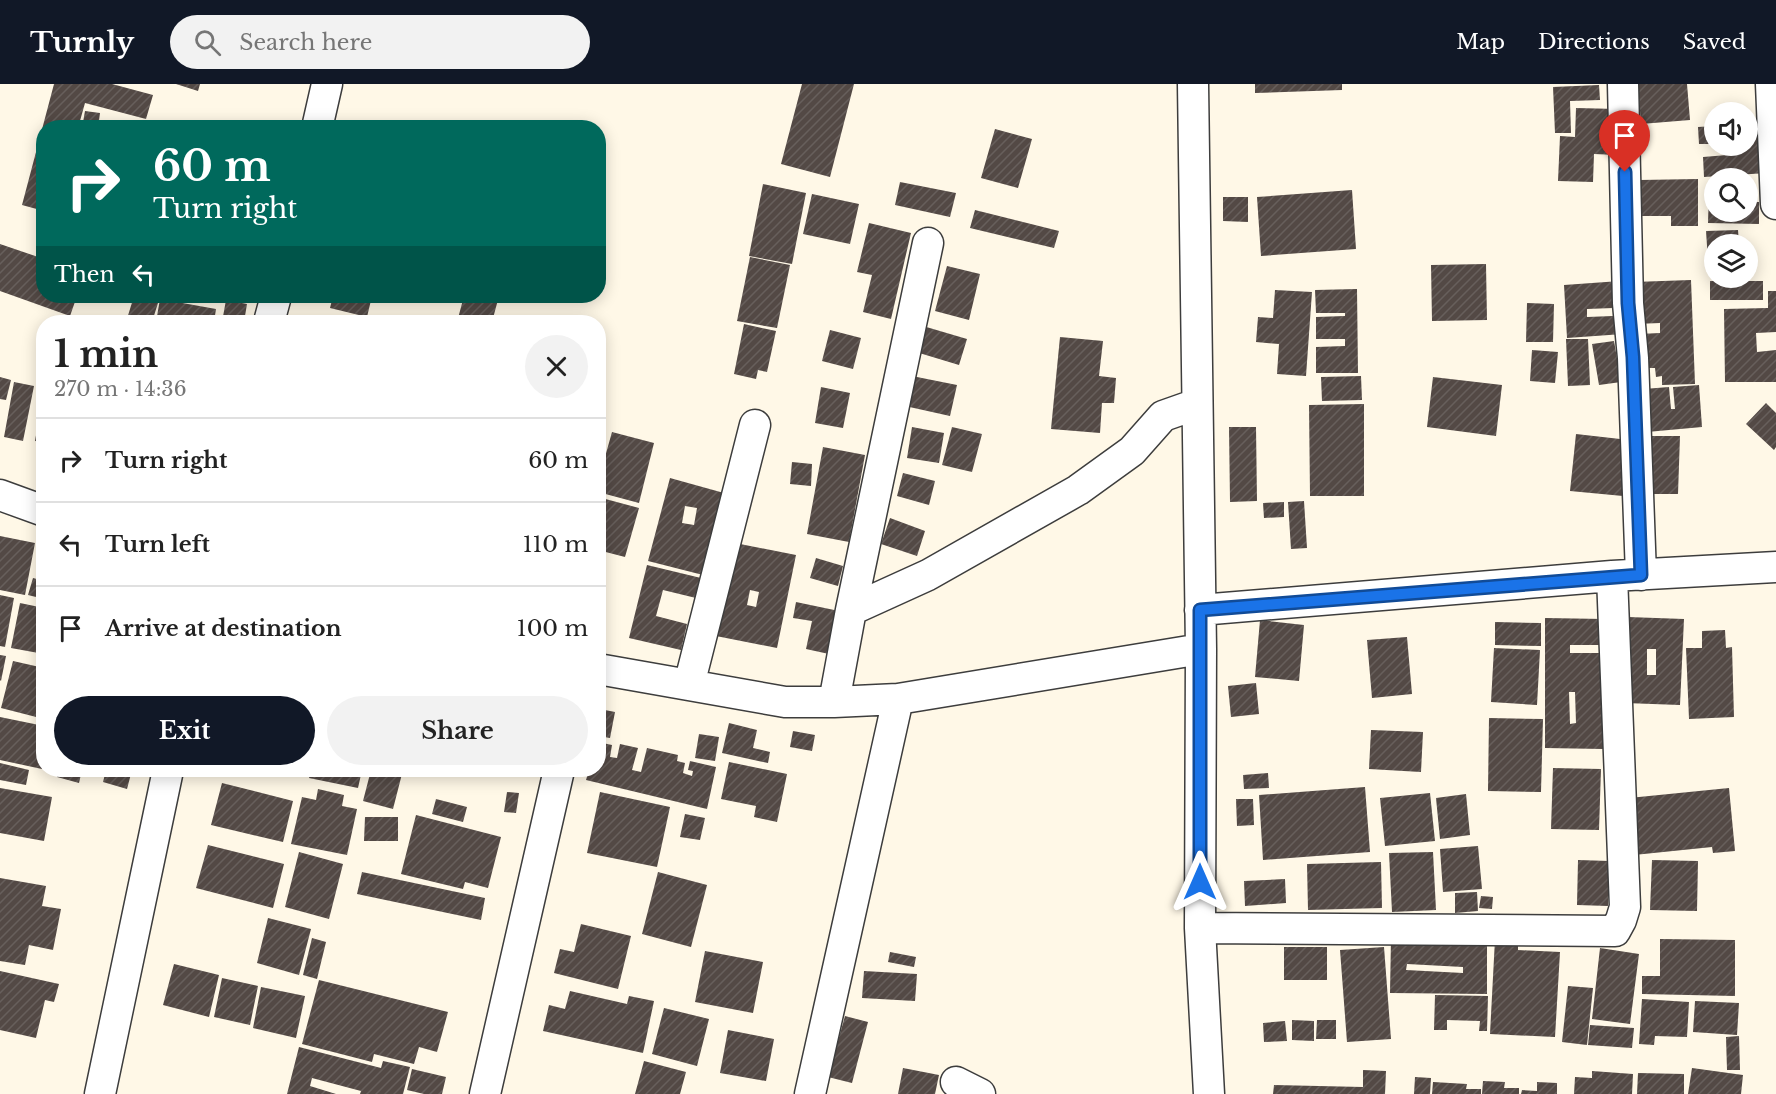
<!DOCTYPE html>
<meta charset="utf-8">
<style>
:root{--surface:#fff;--page:#f2f2f2;--text:#222;--muted:#767676;--line:#e0e0e0;--accent:#111827}
body{margin:0;font-family:"Libre Baskerville",serif;background:var(--page);color:var(--text);height:100vh;display:flex;flex-direction:column;font-size:22px;white-space:nowrap}
*{box-sizing:border-box;margin:0}
p{font-size:20px;color:var(--muted)}
.icon{flex:none;width:33px;height:33px;fill:none;stroke:currentColor;stroke-width:2;stroke-linecap:round;stroke-linejoin:round}
.map{position:relative;flex:1;overflow:hidden}
.details{position:absolute;left:36px;top:231px;width:570px;height:462px;display:flex;flex-direction:column;background:var(--surface);border-radius:24px;box-shadow:0 3px 15px #0003}
.details>*{flex:none}
.top-card{position:absolute;left:36px;top:36px;width:570px;height:183px;border-radius:24px;box-shadow:0 3px 15px #0003;background:#00695c;color:#fff;overflow:hidden}
.tools{position:absolute;left:1704px;top:18px;display:grid;gap:12px}
.tools a{display:grid;place-items:center;width:54px;height:54px;border-radius:50%;background:var(--surface);box-shadow:0 3px 15px #0003;font-size:30px}
.pin{position:absolute;display:grid;place-items:center;width:51px;height:51px;color:#fff;margin:-62px -26px;border-radius:50% 50% 50% 0;rotate:-45deg;box-shadow:0 0 6px #0007}
.pin .icon{rotate:45deg}
.me{position:absolute;width:66px;margin:-33px;rotate:0deg;stroke-linejoin:round;filter:drop-shadow(0 0 4px #0008)}
.turn{display:flex;align-items:center;gap:21px;height:126px;padding:0 18px;font-size:27px}
.turn .icon{width:78px;height:78px;stroke-width:2.5}
.turn b{display:block;font-size:42px;line-height:51px}
.then{display:flex;align-items:center;height:57px;padding:0 18px;background:#0003;gap:12px;font-size:22px}
.round{display:grid;place-items:center;flex:none;width:63px;height:63px;border-radius:32px;background:var(--page)}
.overview{display:flex;align-items:center;justify-content:space-between;height:102px;padding:0 18px}
h1{font-size:36px;font-weight:700;line-height:45px}
.button{display:flex;gap:12px;margin-top:auto;padding:12px 18px}
.button a{flex:1;height:69px;border-radius:36px;background:var(--accent);color:#fff;font-size:24px;font-weight:700;line-height:69px;text-align:center}
.button a+a{background:var(--page);color:var(--text)}
ul{padding:0;list-style:none}
li{display:flex;align-items:center;gap:18px;height:84px;padding:0 18px;border-top:2px solid var(--line)}
li div{flex:1}
li b{display:block;font-size:22px}
li em{font-style:normal}
header{display:flex;align-items:center;gap:36px;box-sizing:border-box;height:84px;padding:0 30px;background:var(--accent);color:#fff}
header strong{font-size:28px}
nav{display:flex;gap:33px;margin-inline-start:auto;font-size:21px}
.search{width:420px;height:54px;background:var(--page);display:flex;align-items:center;gap:15px;box-sizing:border-box;padding:0 21px;border-radius:33px;color:var(--muted);font-size:22px}
.map>svg:first-child{display:block}
.building{fill:url(#building-hatch);fill-rule:evenodd}
.lines{fill:none;stroke-linecap:round;stroke-linejoin:round}
.street-casing{stroke:#3d3d3d;stroke-width:33}
.street{stroke:#fff;stroke-width:30}
.route-casing{stroke:#114b97;stroke-width:15}
.route{stroke:#1a73e8;stroke-width:10}
</style>
<header>
<strong>Turnly</strong>
<div class="search"><svg class="icon" aria-label="search" viewBox="0 0 24 24"><circle cx="10" cy="10" r="6"/><path d="M15 15l6 6"/></svg>Search here</div>
<nav><a>Map</a><a>Directions</a><a>Saved</a></nav>
</header>
<div class="map">
<svg width="1776" height="1010" viewBox="0 0 1776 1010">
<defs>
<pattern id="building-hatch" width="6" height="6" patternUnits="userSpaceOnUse" patternTransform="scale(1.5)"><rect width="6" height="6" fill="#534945"/><path d="M-1 1l2-2M0 6l6-6M5 7l2-2" fill="none" stroke="#675f5c"/></pattern>
</defs>
<rect width="100%" height="100%" fill="#fff8e7"/>
<!-- building -->
<path class="building" d="M54 0H112L153 11 146 35 85 19 78 44H43L44 127 22 121Z
M176 0H200L198 7Z
M802 0H854L830 93 781 80Z
M1255 0H1342V6L1255 9Z
M1638 0H1687L1690 36 1641 40Z
M1599 1 1600 16 1570 17 1571 49H1555L1553 3Z
M1576 24 1618 25 1617 71 1594 70 1593 98 1558 97 1560 52 1575 53Z
M85 27 100 29 98 44H82Z
M1764 39 1767 89 1704 93 1703 73 1739 70 1738 62H1748V40Z
M1714 42V60H1699L1698 43Z
M995 45 1032 55 1018 104 981 94Z
M1698 95V142H1671V132H1640L1639 96Z
M900 98 956 109 950 133 895 121Z
M763 100 806 109 792 180 749 172Z
M1709 105H1714V128H1748V118H1759V140L1708 139Z
M1352 106 1356 165 1261 172 1257 113Z
M812 110 859 120 850 160 803 150Z
M1223 113H1248V138L1223 137Z
M975 126 1059 147 1054 164 970 144Z
M869 139 911 149 891 235 863 228 872 191 857 188Z
M1738 146 1739 160H1714V191H1709L1706 147Z
M0 160 44 175V212H77L70 232 0 207Z
M750 173 790 181 777 244 737 237Z
M1486 180 1487 236 1432 237 1431 181Z
M947 182 980 190 969 236 935 227Z
M1691 196 1695 300 1662 301V292L1656 293 1655 284H1640L1639 250 1660 249V239L1636 240 1634 198Z
M1620 197 1623 250 1567 254 1564 201ZM1613 224V232L1587 233V225Z
M1710 197H1763V216H1710Z
M1357 205 1358 289H1316V263L1345 262V255H1316V233L1345 232V229H1316L1315 206Z
M1275 206 1312 208 1306 292 1277 290 1279 260 1256 258 1258 233 1273 234Z
M1768 207H1776V248L1756 249 1757 268 1776 266V298H1725L1724 225 1768 224Z
M134 212 158 219 152 238H126Z
M198 212H225L223 217Z
M333 212H372L367 233 330 224Z
M464 212H499L492 238H457Z
M160 215 216 225 214 238H156Z
M226 216 247 220 244 238H222Z
M1527 219 1554 220 1553 258H1526Z
M744 240 776 247 767 288 758 286 756 295 734 290Z
M923 242 967 255 959 281 916 268Z
M830 246 861 254 853 285 822 277Z
M1060 253 1103 257 1099 292 1116 294 1114 319H1102L1100 349 1051 345Z
M1566 255H1588L1590 301 1568 302Z
M1614 257 1621 298 1599 301 1592 260Z
M1532 266 1558 268 1555 299 1530 297Z
M912 292 957 301 950 332 905 322Z
M1361 292 1362 316 1322 317 1321 293Z
M0 293 11 296 6 316 0 315Z
M1433 293 1502 301 1496 352 1427 343Z
M14 298 34 302 23 357 4 353Z
M1699 301 1702 343 1647 348 1644 305 1669 303 1671 325H1675L1673 303Z
M821 303 850 309 843 344 815 339Z
M42 316H44V358L35 357Z
M1766 319 1776 329V363L1774 366 1746 340Z
M1364 320V412H1310L1309 321Z
M912 343 944 349 939 379 907 374Z
M952 343 982 350 972 388 942 381Z
M1229 343H1256L1257 417 1230 418Z
M612 348 654 359 639 419 598 408V398Z
M1576 350 1629 356 1623 412 1570 407Z
M1649 352H1680L1678 410H1648Z
M823 363 865 371 849 458 807 450Z
M792 378 812 380 811 402 790 400Z
M903 389 935 397 929 421 897 412Z
M670 394 724 409 703 491 648 477ZM685 422 697 424 694 441 682 439Z
M598 413 639 424 625 473 598 466Z
M1304 417 1307 464 1291 465 1288 418Z
M1284 418V433L1264 434 1263 419Z
M890 434 925 447 917 472 881 460Z
M0 452 35 459 25 511 0 506Z
M735 459 796 471 777 564 716 552ZM750 506 759 508 756 523 747 521Z
M816 474 843 482 838 502 810 494Z
M647 481 701 494 696 514 663 506 656 532 687 540 681 566 629 554Z
M33 494 44 497V515L28 511Z
M0 511 14 514 5 563 0 562Z
M796 518 839 527 829 570 806 565 812 537 793 534Z
M20 519 44 524V570L11 564Z
M1628 533 1684 535 1680 621 1625 619ZM1647 565H1656V591H1647Z
M1545 534 1604 535 1603 561H1570V569H1603V665L1545 664ZM1569 608H1575L1576 639 1570 640Z
M1260 536 1304 541 1299 597 1255 593Z
M1495 538 1541 539V562L1495 561Z
M1725 546 1726 564 1732 563 1734 633 1689 635 1686 564H1702V547Z
M1407 553 1412 610 1372 614 1367 556Z
M1494 564 1540 566 1537 621 1491 618Z
M0 571 6 572 1 597 0 596Z
M13 577 44 584V635L1 624Z
M1256 599 1259 630 1231 633 1228 602Z
M600 625 615 628 610 654 598 652Z
M0 633 44 642 42 685 0 676Z
M1489 634 1543 635 1541 708 1488 707Z
M729 639 757 646 753 664 770 668 768 679 722 669Z
M1371 646 1423 648 1421 688 1369 685Z
M793 647 815 651 812 667 790 663Z
M699 650 719 653 715 677 695 674Z
M598 658 612 661 610 673 617 674 620 660 638 664 632 686 641 688 647 664 678 671 677 677 685 679 683 689 692 692 693 687 688 686 690 677 716 683 707 725 586 696 589 686H598Z
M729 678 787 690 777 738 754 733 756 722 721 715Z
M0 679 29 686 26 701 0 696Z
M1553 684 1601 685 1599 746 1551 745Z
M59 686H82L79 699 57 693Z
M106 686H132L127 705 103 698Z
M286 686H306L304 691Z
M311 686H362L358 704 309 694Z
M371 686H403L393 725 363 717Z
M1268 689 1269 704 1244 705 1243 691Z
M222 699 293 717 283 758 211 741Z
M1365 703 1370 768 1263 776 1259 711Z
M0 704 52 713 44 757 0 749Z
M1729 704 1735 767 1713 769 1712 763 1634 771 1629 714Z
M318 705 344 711 342 722 357 725 347 771 291 760 302 713 316 716Z
M507 708 519 709 516 729 504 728Z
M600 708 670 723 657 783 587 769Z
M1430 709 1435 757 1385 762 1380 714Z
M1466 710 1470 751 1440 755 1436 714Z
M436 715 467 723 463 738 432 730Z
M1236 715H1253L1254 741 1237 742Z
M685 730 705 734 700 756 680 753Z
M416 731 501 753 488 804 465 798 463 805 401 790Z
M365 733H398V757H364Z
M208 761 284 780 273 824 196 804Z
M1478 762 1482 805 1443 808 1440 765Z
M299 768 343 780 329 835 285 823Z
M1433 768 1436 826 1392 828 1389 769Z
M1578 776 1609 777 1608 822 1577 821Z
M1652 776 1698 777 1697 827 1650 826Z
M1381 778 1382 824 1308 826 1307 780Z
M362 788 485 814 481 836 357 810Z
M658 788 707 801 691 863 642 850Z
M0 794 46 802 42 822 61 825 53 866 29 861 25 881 0 877Z
M1285 795 1286 819 1245 822 1244 797Z
M1477 808 1478 827 1455 829V809Z
M1481 812 1493 813 1492 825 1479 824Z
M268 834 311 845 299 891 257 879Z
M581 840 631 852 618 905 554 889 560 865 574 868Z
M312 854 326 858 317 895 303 891Z
M1391 854 1487 855V910L1390 909ZM1407 880 1463 883V889L1406 886Z
M1495 855 1518 856V866L1560 868 1555 953 1490 950Z
M1660 855 1735 856V912L1642 910V892H1660Z
M1284 863H1327V896H1284Z
M1384 863 1391 955 1347 958 1340 866Z
M1600 864 1639 870 1630 940 1592 935Z
M705 867 763 878 753 929 695 918Z
M890 868 916 873 914 883 888 878Z
M174 880 219 891 209 933 163 921Z
M0 887 59 900 54 918 45 916 36 954 0 946Z
M864 887 917 890 915 917 862 914Z
M222 894 258 902 250 941 214 933Z
M319 896 448 928 437 968 419 963 414 980 374 970 372 978 302 960Z
M1568 902 1593 904 1587 961 1562 958Z
M261 903 305 912 296 954 253 944Z
M570 907 627 920 629 912 654 917 643 969 543 947 549 921 565 925Z
M1435 911 1488 912 1487 947H1479L1480 937 1447 936V946H1434Z
M1642 915 1689 918 1687 953 1655 952 1654 961 1639 960Z
M1695 917 1739 919 1737 951 1693 948Z
M664 924 709 935 697 982 652 970Z
M845 932 868 938 852 999 828 993Z
M1292 936 1314 937V957L1292 956Z
M1317 936H1336V955H1316Z
M1285 937 1287 957 1264 958 1263 939Z
M1590 941 1634 944 1632 964 1588 961Z
M728 946 774 955 766 997 720 989Z
M1739 952 1740 986H1727L1726 953Z
M299 963 381 984 383 977 410 983 403 1010H360L361 1007 312 994 310 1002 336 1010H287Z
M644 977 686 988 680 1010H635Z
M903 984 939 991 935 1010H898Z
M1692 984 1743 991 1741 1010H1688Z
M412 985 446 993 442 1010H424L407 1006Z
M1363 986 1386 987 1385 1010H1273L1274 1001 1363 1003Z
M1592 987 1633 990 1632 1010H1574L1575 993 1592 994Z
M1638 989 1684 990V1010H1637Z
M1415 993 1431 994 1430 1010H1414Z
M1483 997 1505 998 1504 1004H1519V1010H1482Z
M1433 998 1467 1000 1466 1005H1481V1010H1432Z
M1537 998 1557 999V1010H1521L1522 1006 1537 1007Z"/>
<g class="lines">
<defs>
<path id="street" d="M1193 0 1201 565 1200 844 1209 1010
M1623 0 1628 219 1633 274 1641 491
M1771 0 1776 120
M317 44 327 0
M269 238 276 212
M0 411 44 427
M851 526 928 159
M1200 526 1612 492 1776 483
M598 585 785 618H834L898 615 1201 565
M689 601 755 341
M834 618 851 526 928 491 1078 406 1132 367 1163 332 1197 320
M1200 844 1615 847 1621 836 1625 823 1612 492
M956 998 980 1010
M100 1010 168 686
M485 1010 559 686
M810 1010 898 615"/>
</defs>
<!-- street casing -->
<use href="#street" class="street-casing"/>
<!-- street -->
<use href="#street" class="street"/>
</g>
<g class="lines">
<defs>
<path id="route" d="M1200 798V526L1641 491 1633 273 1628 219 1625 88"/>
</defs>
<!-- route casing -->
<use href="#route" class="route-casing"/>
<!-- route -->
<use href="#route" class="route"/>
</g>
</svg>
<div class="tools">
<a><svg class="icon" aria-label="sound" viewBox="0 0 24 24"><path d="M4 9h4l5-4v14l-5-4H4zM17 9q2 3 0 6"/></svg></a>
<a><svg class="icon" aria-label="search" viewBox="0 0 24 24"><circle cx="10" cy="10" r="6"/><path d="M15 15l6 6"/></svg></a>
<a><svg class="icon" aria-label="layers" viewBox="0 0 24 24"><path d="M12 4l9 5-9 5-9-5zM3 14l9 5 9-5"/></svg></a>
</div>
<div class="pin" style="left:1625px;top:88px;background:#d93025"><svg class="icon" aria-label="arrive" viewBox="0 0 24 24"><path d="M6 21V4h12l-3 4 3 4H6"/></svg></div>
<svg class="me" style="left:1200px;top:798px" viewBox="-20 -20 40 40"><path d="M0-17L14 15 0 8-14 15z" fill="#1a73e8" stroke="#fff" stroke-width="4"/></svg>
<div class="top-card">
<div class="turn"><svg class="icon" aria-label="right" viewBox="0 0 24 24"><path d="M7 20v-9h11M14 6l5 5-5 5"/></svg><div><b>60 m</b>Turn right</div></div>
<div class="then">Then<svg class="icon" aria-label="left" viewBox="0 0 24 24"><path d="M17 20v-9H6M10 6l-5 5 5 5"/></svg></div>
</div>
<section class="details">
<div class="overview"><div><h1>1 min</h1><p>270 m · 14:36</p></div><a class="round"><svg class="icon" aria-label="close" viewBox="0 0 24 24"><path d="M6 6l12 12M18 6L6 18"/></svg></a></div>
<ul>
<li><svg class="icon" aria-label="right" viewBox="0 0 24 24"><path d="M7 20v-9h11M14 6l5 5-5 5"/></svg><div><b>Turn right</b></div><em>60 m</em></li>
<li><svg class="icon" aria-label="left" viewBox="0 0 24 24"><path d="M17 20v-9H6M10 6l-5 5 5 5"/></svg><div><b>Turn left</b></div><em>110 m</em></li>
<li><svg class="icon" aria-label="arrive" viewBox="0 0 24 24"><path d="M6 21V4h12l-3 4 3 4H6"/></svg><div><b>Arrive at destination</b></div><em>100 m</em></li>
</ul>
<div class="button"><a>Exit</a><a>Share</a></div>
</section>
</div>
